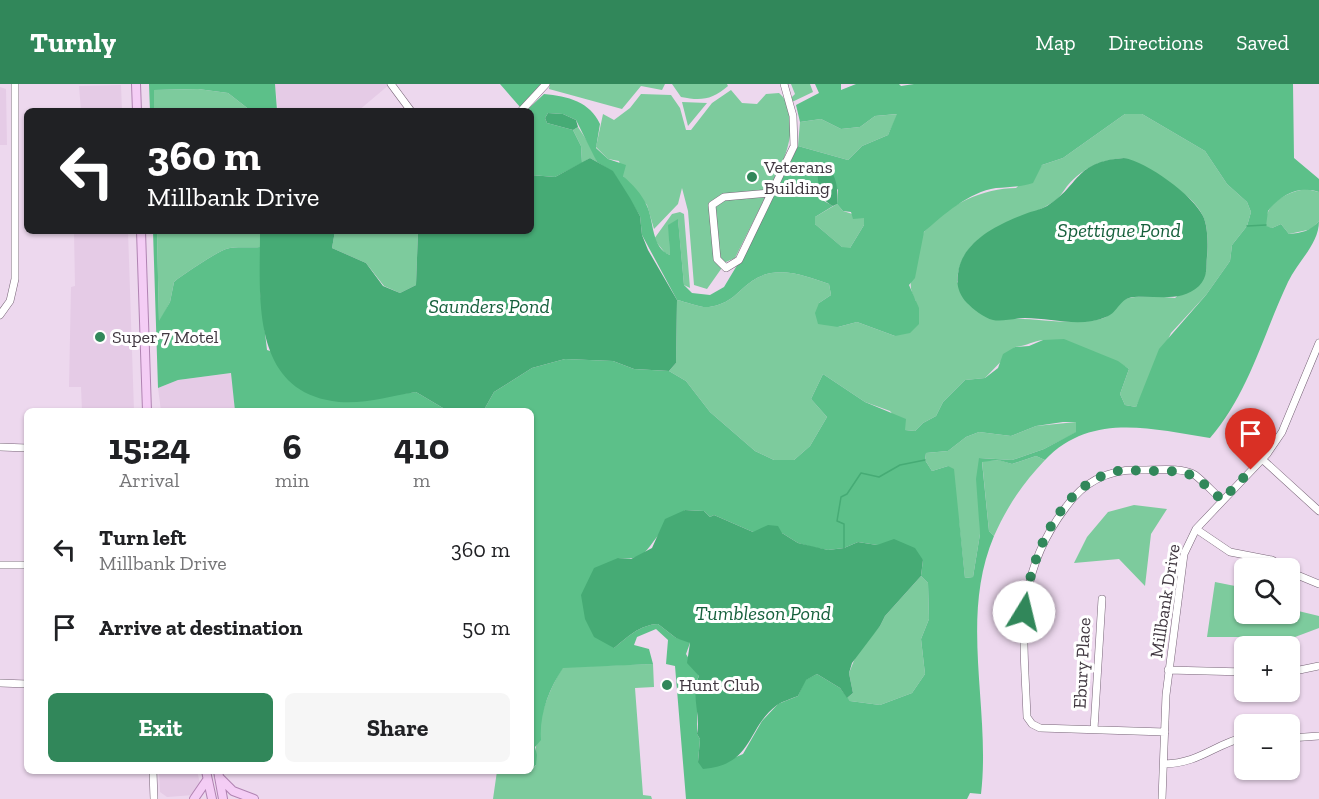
<!DOCTYPE html>
<meta charset="utf-8">
<style>
:root{--surface:#fff;--page:#f6f6f6;--text:#202124;--muted:#757577;--accent:#31875a}
body{margin:0;font-family:"Zilla Slab",serif;background:var(--page);color:var(--text);height:100vh;display:flex;flex-direction:column;font-size:22px;white-space:nowrap}
*{box-sizing:border-box;margin:0}
p{font-size:20px;color:var(--muted)}
.icon{flex:none;width:33px;height:33px;fill:none;stroke:currentColor;stroke-width:2;stroke-linecap:round;stroke-linejoin:round}
.map{position:relative;flex:1;overflow:hidden}
.sheet{position:absolute;left:24px;top:324px;width:510px;height:366px;display:flex;flex-direction:column;background:var(--surface);border-radius:9px;box-shadow:0 2px 4px #0004}
.sheet>*{flex:none}
.guide{position:absolute;left:24px;top:24px;width:510px;height:126px;border-radius:9px;box-shadow:0 2px 4px #0004;background:#202124;color:#fff;overflow:hidden}
.buttons{position:absolute;left:1234px;top:474px;display:grid;gap:12px}
.buttons a{display:grid;place-items:center;width:66px;height:66px;border-radius:9px;background:var(--surface);box-shadow:0 2px 4px #0004;font-size:30px}
.pin{position:absolute;display:grid;place-items:center;width:51px;height:51px;color:#fff;margin:-62px -26px;border-radius:50% 50% 50% 0;rotate:-45deg;box-shadow:0 0 6px #0007}
.pin .icon{rotate:45deg}
.me{position:absolute;width:66px;margin:-33px;rotate:9deg;stroke-linejoin:round;filter:drop-shadow(0 0 4px #0008)}
.turn{display:flex;align-items:center;gap:21px;height:126px;padding:0 24px;font-size:27px}
.turn .icon{width:78px;height:78px;stroke-width:2.5}
.turn b{display:block;font-size:42px;line-height:51px}
.eta{display:flex;justify-content:space-evenly;align-items:center;height:102px;text-align:center}
.eta b{font-size:36px;font-weight:800;line-height:42px}
.cta{display:flex;gap:12px;margin-top:auto;padding:12px 24px}
.cta a{flex:1;height:69px;border-radius:9px;background:var(--accent);color:#fff;font-size:24px;font-weight:800;line-height:69px;text-align:center}
.cta a+a{background:var(--page);color:var(--text)}
ul{padding:0;list-style:none}
li{display:flex;align-items:center;gap:18px;height:78px;padding:0 24px}
li div{flex:1}
li b{display:block;font-size:22px}
li em{font-style:normal}
header{display:flex;align-items:center;gap:36px;box-sizing:border-box;height:84px;padding:0 30px;background:var(--accent);color:#fff}
header strong{font-size:28px}
nav{display:flex;gap:33px;margin-inline-start:auto;font-size:21px}
.map>svg:first-child{display:block}
.built{fill:#e5cbe6}
.green{fill:#7dcb9d;fill-rule:evenodd}
.forest{fill:#5cc089;fill-rule:evenodd}
.water{fill:#46ab75}
.lines{fill:none;stroke-linecap:round;stroke-linejoin:round}
.stream{stroke:#46ab75;stroke-width:1.5}
.minor-casing{stroke:#786578;stroke-width:8}
.major-casing{stroke:#b083b2;stroke-width:10}
.minor{stroke:#fff;stroke-width:7}
.major{stroke:#f4cdf5;stroke-width:8}
.route{stroke:#31875a;stroke-width:10;stroke-dasharray:0 18}
.poi-dot{fill:#31875a;stroke:#fff;stroke-width:2}
.labels{text-anchor:middle;dominant-baseline:central;stroke-width:6;stroke-linejoin:round;paint-order:stroke}
.poi-label{font-size:18px;fill:#413841;stroke:#fff;text-anchor:start}
.street-label{font-size:18px;fill:#413841;stroke:#fff}
.water-label{font-size:20px;font-style:italic;fill:#16603c;stroke:#fff}
</style>
<header>
<strong>Turnly</strong>
<nav><a>Map</a><a>Directions</a><a>Saved</a></nav>
</header>
<div class="map">
<svg width="1319" height="715" viewBox="0 0 1319 715">
<rect width="100%" height="100%" fill="#edd8ee"/>
<!-- built -->
<path class="built" d="M275 0H390L358 27 278 26Z
M121 1 122 27H81L79 2Z
M0 3 6 5 7 61H0Z
M74 147H128L134 327H82L81 303H69L71 203 75 202Z
M232 289 235 327H161L158 304 178 296Z
M159 687H197L201 703 194 711 167 713 160 708Z"/>
<!-- green -->
<path class="green" d="M550 0H665L662 6 641 2 622 25 549 5Z
M672 0H727L728 2C712 16 701 17 681 13Z
M791 0H810L813 8 792 18 791 14 795 10Z
M198 5 228 9 251 27H154V6Z
M731 6 742 19 757 20 766 10 779 9C799 26 790 61 781 82L735 174 726 178 707 205 694 201 688 127 682 104 678 120 654 145 647 121 623 92 619 77 608 75 596 63 603 30 614 36 630 24 641 10 671 11 680 24 686 46H691L712 19Z
M682 18 707 19 688 42Z
M898 30 888 51 862 62 848 76 798 62 800 38 821 35 841 45 860 43 875 32Z
M1125 30H1142L1205 67 1227 100 1247 118 1251 128 1247 142 1232 161 1230 177 1206 211 1171 249 1136 323 1125 321 1120 310 1129 285C1116 275 1059 255 1043 256 1034 257 1026 262 1015 263L985 294 965 296 943 318 936 332 923 339 915 347 905 346 890 327 865 318 823 290 811 315 827 333 810 362 794 376H774L755 367 710 328 686 297 669 287 676 279 677 216C687 218 700 224 709 223 731 220 738 207 752 197 776 180 805 192 829 200L831 211 819 219 838 243 857 238 895 252 916 217C907 203 911 193 916 178 918 169 919 154 925 147 946 121 984 104 1016 104L1042 81 1063 74ZM1124 74C1148 88 1192 107 1203 132 1210 147 1207 172 1206 188L1175 214C1163 213 1129 210 1120 218 1110 227 1113 233 1096 236 1062 242 1028 231 994 236L957 198C961 143 1016 142 1053 118 1060 114 1063 107 1068 101 1084 83 1101 76 1124 74Z
M578 43 593 66 597 78 590 74 582 79 581 62 573 46Z
M1306 105 1319 108V137L1312 145 1289 150 1281 140 1272 144 1266 143C1263 119 1287 108 1306 105Z
M837 120 843 127 865 134 864 141 850 164H843L815 140V133Z
M680 128 684 130 690 204 684 201 678 136 669 141 670 171 665 169 654 155 672 130Z
M157 147 260 149V163C249 164 236 162 226 165 217 168 182 191 174 198L170 218 159 239Z
M335 147H418L416 201 400 209 384 202 366 179 332 164Z
M1076 338 1077 348 1044 365 1012 376 979 374 980 450 973 493 965 494 959 438 948 382 932 387 925 376 926 369 948 367 966 353 979 348 1011 352 1036 342Z
M1036 372 1045 376C1022 400 1007 423 994 452L989 447 982 377 999 376 1012 380Z
M1134 421 1167 425 1151 450 1145 502 1119 475 1074 479 1087 453 1108 428Z
M921 492 928 499 929 535 921 555 925 590 912 609 880 621 850 617 847 614 853 609 849 589 857 569 880 542 885 532Z
M1215 498 1245 504V530H1290V525L1319 532V544L1295 553H1207Z
M653 580 654 603 635 604 643 711 651 712 652 715H493L497 687H529L536 681C534 648 545 612 563 583Z"/>
<!-- forest -->
<path class="forest" d="M149 0H275L277 26 281 27H251L228 9 198 5 154 6V27H150Z
M500 0H541L520 23Z
M815 0H841V6L856 0H899L901 2 914 0H1293L1294 74 1319 95V108C1299 101 1280 111 1268 127L1266 142 1272 144 1281 140 1289 150C1301 149 1311 147 1319 137 1319 160 1298 177 1288 198 1263 251 1249 309 1210 354 1151 345 1091 328 1045 376L1036 372 1012 380 998 376 982 378 989 447 994 452C959 534 991 625 981 710L970 709 967 715H686L675 582 666 580 668 556 656 545 637 553 634 561 649 565 653 580 563 584C549 605 539 631 541 656L535 663 537 671 536 681 531 685V327H475L485 324 494 308 532 284 565 275 613 277 634 285 669 287 686 297 710 328 755 367 774 376H794L810 362 827 333 811 315 823 290 865 318 906 335 905 346 915 347 923 339 936 332 943 318 965 296 985 294 998 284 1003 270 1015 263 1029 262 1043 256 1064 255 1118 277 1129 285 1120 310 1125 321 1136 323 1159 265 1206 211 1230 177 1232 161 1247 142 1251 128 1247 118 1227 100 1205 67 1142 30H1125L1063 74 1042 81 1033 99C1020 103 1009 103 996 104 969 108 943 131 924 148L915 194 909 201 919 224V240L910 249 895 252 857 238 838 243 818 240 815 229 819 219 831 211 829 200C805 192 776 180 752 197 738 207 731 220 709 223 700 224 687 218 677 216L642 151 640 132 613 88 597 78 576 36 563 30 548 29 545 34 547 39 573 46 581 62 582 79 555 93 531 91V27H526L544 10C568 12 590 18 600 40L596 64 608 75 626 81 623 92C632 100 642 110 647 122 654 137 651 164 670 171L668 141 678 135 684 201 692 209 710 211 724 203 748 163 798 62 848 76 862 62 888 51 897 30 875 32 860 43 841 45 821 35 800 38 796 21 819 9ZM838 105 837 120 843 127 851 128 853 135 864 134V141L850 164 842 163 815 140V133L833 122 824 117ZM1063 338H1076V348L1044 365 1012 376 979 374 976 395 980 450 973 493 965 494 954 385 948 382 932 387 925 376 926 369 948 367 966 353 979 348 1011 352 1036 342ZM685 426 704 427 710 433 714 431 753 448 782 449 798 459 812 463 828 466 844 464 858 458 877 461 923 476 921 492 928 499 929 535 921 555 925 590 912 609 880 621 850 617 840 604 817 590 805 596 798 612 778 620 762 637 743 670 729 676 698 678 700 655 697 650V613L694 602 699 592 686 570 690 559 686 555 676 554 658 540C639 541 628 553 614 564L618 474C645 477 645 467 660 449 667 441 677 433 685 426Z
M153 147H157L159 237 170 218 174 198C182 191 217 168 226 165 236 162 249 164 260 163V206L267 266 400 310 416 308 448 327H302L263 324 265 327H235L231 289 178 296 158 304Z"/>
<!-- water -->
<path class="water" d="M548 29 563 30 576 36 578 43 573 46 547 39 545 34Z
M590 74 613 87 630 114 640 132 642 151 648 166 677 216 676 279 669 287 634 285 613 277 565 275 532 284 494 308 485 324 448 327 416 308C391 312 366 320 339 318 250 309 260 214 260 149L243 147H335L332 164 366 179 383 202 400 209 416 201 418 147H531V91L555 93Z
M1124 74C1147 78 1193 111 1203 132 1208 142 1208 161 1207 172 1206 183 1208 193 1199 202 1180 219 1157 211 1134 213 1119 214 1119 228 1106 233 1081 244 1051 234 1025 234 1015 234 1002 238 993 236 984 234 973 225 967 219 959 210 956 201 958 190 961 158 998 140 1025 130 1032 127 1040 126 1047 122 1081 101 1073 78 1124 74Z
M825 79C837 92 838 103 837 120L833 122C817 114 819 101 817 85Z
M685 426 704 427 710 433 714 431 753 448 768 441 778 442 782 449 798 459 828 466 844 464 858 458 877 461 894 455 915 464 923 476 921 492 885 532 880 542 852 579 849 589 853 609 847 614 840 604 817 590 806 596 798 612C791 615 783 617 777 621 746 644 754 681 703 685L698 678 700 655 697 650C701 630 690 609 699 592L687 579 690 559 676 554 658 540C639 541 628 553 614 564L594 553 585 535 581 511 594 484 618 474 631 475 652 464 665 435Z"/>
<g class="lines">
<!-- stream -->
<path class="stream" d="M1247 142 1266 141
M844 464V440L837 437 841 413 847 410 861 389 879 393 900 381 925 376"/>
<defs>
<path id="minor" d="M391 0 411 27
M521 27 546 0
M771 109 724 113 712 121 717 175 726 184 739 176 794 62 793 32 784 0
M0 231 10 217 15 195V0
M0 363 27 364
M1262 375 1319 427
M1196 445 1230 468 1272 476 1285 484
M0 481H27
M1290 488 1319 500
M1168 586 1245 588
M1290 588 1319 582
M0 599 27 600
M1094 645 1102 515
M1165 648 1040 644 1032 640 1027 633C1024 551 1013 493 1066 423 1083 399 1106 386 1136 386 1152 387 1180 382 1195 391 1204 398 1213 408 1222 416
M1290 654 1319 652
M1164 680C1200 679 1213 661 1245 653
M153 687 154 715
M1162 715 1166 611 1184 470 1196 445 1267 370 1282 348 1319 259"/>
<path id="major" d="M136 0 137 27
M141 147 147 327
M206 687 212 715
M218 687 223 715
M219 693 233 707 254 715
M194 715 207 696"/>
</defs>
<!-- minor casing -->
<use href="#minor" class="minor-casing"/>
<!-- major casing -->
<use href="#major" class="major-casing"/>
<!-- minor -->
<use href="#minor" class="minor"/>
<!-- major -->
<use href="#major" class="major"/>
</g>
<g class="lines">
<!-- route -->
<path class="route" d="M1024 528C1029 479 1055 411 1104 391 1117 385 1131 386 1145 387 1190 387 1188 385 1222 416L1251 386"/>
</g>
<!-- markers -->
<g class="poi-dot">
<circle cx="752" cy="93" r="6"/>
<circle cx="100" cy="253" r="6"/>
<circle cx="667" cy="601" r="6"/>
</g>
<g class="labels">
<!-- poi labels -->
<g class="poi-label">
<text x="764" y="83">Veterans<tspan x="764" dy="21">Building</tspan></text>
<text x="112" y="253">Super 7 Motel</text>
<text x="679" y="601">Hunt Club</text>
</g>
<!-- street labels -->
<g class="street-label">
<text transform="translate(1165 517) rotate(-81)">Millbank Drive</text>
<text transform="translate(1082 579) rotate(-87)">Ebury Place</text>
</g>
<!-- water labels -->
<g class="water-label">
<text x="1119" y="146">Spettigue Pond</text>
<text x="489" y="222">Saunders Pond</text>
<text x="763" y="529">Tumbleson Pond</text>
</g>
</g>
</svg>
<div class="buttons">
<a><svg class="icon" aria-label="search" viewBox="0 0 24 24"><circle cx="10" cy="10" r="6"/><path d="M15 15l6 6"/></svg></a>
<a>+</a>
<a>−</a>
</div>
<div class="pin" style="left:1251px;top:386px;background:#d93025"><svg class="icon" aria-label="arrive" viewBox="0 0 24 24"><path d="M6 21V4h12l-3 4 3 4H6"/></svg></div>
<svg class="me" style="left:1024px;top:528px" viewBox="-20 -20 40 40"><circle r="19" fill="#fff"/><path d="M0-13L10 11 0 6-10 11z" fill="#31875a"/></svg>
<div class="guide">
<div class="turn"><svg class="icon" aria-label="left" viewBox="0 0 24 24"><path d="M17 20v-9H6M10 6l-5 5 5 5"/></svg><div><b>360 m</b>Millbank Drive</div></div>
</div>
<section class="sheet">
<div class="eta">
<div><b>15:24</b><p>Arrival</p></div>
<div><b>6</b><p>min</p></div>
<div><b>410</b><p>m</p></div>
</div>
<ul>
<li><svg class="icon" aria-label="left" viewBox="0 0 24 24"><path d="M17 20v-9H6M10 6l-5 5 5 5"/></svg><div><b>Turn left</b><p>Millbank Drive</p></div><em>360 m</em></li>
<li><svg class="icon" aria-label="arrive" viewBox="0 0 24 24"><path d="M6 21V4h12l-3 4 3 4H6"/></svg><div><b>Arrive at destination</b></div><em>50 m</em></li>
</ul>
<div class="cta"><a>Exit</a><a>Share</a></div>
</section>
</div>
